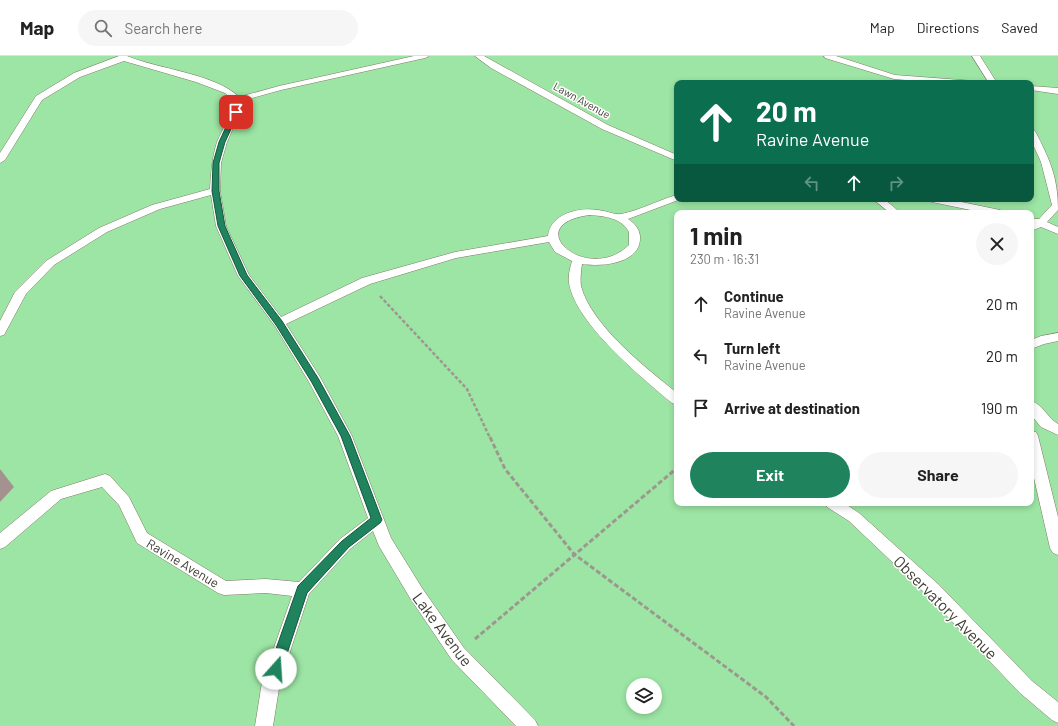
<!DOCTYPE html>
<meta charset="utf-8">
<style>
:root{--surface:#fff;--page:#f6f6f6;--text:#222;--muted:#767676;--line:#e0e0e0;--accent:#1f845e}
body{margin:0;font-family:Barlow,sans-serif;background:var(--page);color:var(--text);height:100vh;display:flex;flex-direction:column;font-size:15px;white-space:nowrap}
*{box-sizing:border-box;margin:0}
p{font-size:13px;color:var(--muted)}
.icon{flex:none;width:22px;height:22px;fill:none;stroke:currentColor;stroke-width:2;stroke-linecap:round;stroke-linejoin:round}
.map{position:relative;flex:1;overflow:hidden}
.side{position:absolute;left:674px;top:154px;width:360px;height:296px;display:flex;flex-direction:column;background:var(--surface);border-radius:8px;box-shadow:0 2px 6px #0003}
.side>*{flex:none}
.hud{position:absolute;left:674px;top:24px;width:360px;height:122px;border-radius:8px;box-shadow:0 2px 6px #0003;background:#0b6e4f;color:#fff;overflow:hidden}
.buttons{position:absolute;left:626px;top:622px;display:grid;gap:8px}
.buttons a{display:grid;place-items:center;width:36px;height:36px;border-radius:50%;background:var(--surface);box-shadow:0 2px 6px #0003;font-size:20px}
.pin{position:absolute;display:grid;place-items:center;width:34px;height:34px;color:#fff;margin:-17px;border-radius:8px;box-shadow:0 2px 6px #0006}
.me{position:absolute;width:44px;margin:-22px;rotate:19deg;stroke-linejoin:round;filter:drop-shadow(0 0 3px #0008)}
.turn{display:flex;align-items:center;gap:14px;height:84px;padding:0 16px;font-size:18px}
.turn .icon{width:52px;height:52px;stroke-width:2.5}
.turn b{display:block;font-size:28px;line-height:34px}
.lanes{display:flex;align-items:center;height:38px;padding:0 16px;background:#0003;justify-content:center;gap:20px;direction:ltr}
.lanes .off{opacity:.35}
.round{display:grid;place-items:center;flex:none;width:42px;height:42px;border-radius:21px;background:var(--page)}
.overview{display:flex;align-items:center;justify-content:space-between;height:68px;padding:0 16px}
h1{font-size:24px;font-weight:700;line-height:30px}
.cta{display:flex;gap:8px;margin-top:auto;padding:8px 16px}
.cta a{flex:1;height:46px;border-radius:24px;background:var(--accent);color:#fff;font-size:16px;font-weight:700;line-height:46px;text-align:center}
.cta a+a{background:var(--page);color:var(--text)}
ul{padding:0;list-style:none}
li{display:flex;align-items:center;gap:12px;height:52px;padding:0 16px}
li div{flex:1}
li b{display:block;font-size:15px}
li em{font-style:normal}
header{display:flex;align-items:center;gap:24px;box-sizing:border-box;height:56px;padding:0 20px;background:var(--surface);border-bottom:1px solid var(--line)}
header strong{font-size:19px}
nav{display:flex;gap:22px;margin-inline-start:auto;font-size:14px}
.search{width:280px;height:36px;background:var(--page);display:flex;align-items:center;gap:10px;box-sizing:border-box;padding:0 14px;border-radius:22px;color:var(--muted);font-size:15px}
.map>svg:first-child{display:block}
.green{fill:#9ce5a4;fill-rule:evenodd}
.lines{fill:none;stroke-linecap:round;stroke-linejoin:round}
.lane-casing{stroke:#837966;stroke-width:1}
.path-far1{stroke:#9c988f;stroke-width:2.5;stroke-dasharray:3.5 2;stroke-linecap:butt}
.path{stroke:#9c988f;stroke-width:3;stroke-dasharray:5 2.5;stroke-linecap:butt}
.lane{fill:#fff;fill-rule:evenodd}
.shaded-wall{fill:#a49290}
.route{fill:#1f845e;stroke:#14563d}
.labels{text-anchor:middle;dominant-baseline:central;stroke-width:3;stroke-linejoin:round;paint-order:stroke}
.far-street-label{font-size:11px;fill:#403c33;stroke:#fff}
.street-label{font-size:13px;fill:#403c33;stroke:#fff}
.near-street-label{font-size:16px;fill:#403c33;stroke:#fff}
</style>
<header>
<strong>Map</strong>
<div class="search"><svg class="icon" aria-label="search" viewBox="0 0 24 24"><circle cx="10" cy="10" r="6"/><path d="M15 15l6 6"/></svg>Search here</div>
<nav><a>Map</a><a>Directions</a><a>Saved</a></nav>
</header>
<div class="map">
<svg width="1058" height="670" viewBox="0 0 1058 670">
<rect width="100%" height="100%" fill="#fffbf2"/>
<!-- green -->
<path class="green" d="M0 0H1058V670H0ZM677 27H1031V143H677ZM677 157H1031V447H677ZM633 629H655V651H633Z"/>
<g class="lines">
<defs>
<path id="lane" d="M119 0H127C158 13 216 18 239 41L279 30 414 0H429L425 2 281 34 241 45 240 56 227 86 221 107 220 135 226 170 249 219 281 261 362 222 455 196 548 180C550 158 579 151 597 154 604 154 614 159 621 158 637 155 658 145 673 140L677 139V143H681L628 163C634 167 639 172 640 180 642 208 601 211 582 208 581 215 580 223 581 230 591 269 646 312 677 337V349L672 347C642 322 575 267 569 227 568 219 570 212 572 205L555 196 549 186 456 202 370 228 286 268 320 321 352 380 391 482 422 532 464 592 535 664 538 670H516L452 604 410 542 379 490 373 475 350 493 309 538 280 626 273 670H255L262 626 292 540 266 537 224 539 218 537 137 487 119 449 102 431 61 443 5 491 0 493V477L51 435 105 418 110 420 129 441 147 477 226 525 266 523 299 526 340 483 368 462 338 380 309 326 275 270 238 220 216 170 211 139 160 153 107 176 54 209 26 238 4 279 0 280V265L15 236 46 205 99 172 152 149 210 133C211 117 212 102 217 86 223 72 231 60 233 45L225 37 196 26 124 5 80 21 42 44 5 104 0 107V97L36 40 74 17ZM590 159C604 160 622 162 629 176V189C587 230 517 168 590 159Z
M475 0H484L608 69 677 99V105L602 73 491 12Z
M824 0H836L895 19 974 25 978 27H941L894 23 825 2Z
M972 0H980L997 27H989Z
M1031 30 1058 32V38L1031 34Z
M1031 72 1035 75C1050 104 1058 121 1058 154L1047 166 1058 171V178L1041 171 1031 175V163H1039L1052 149 1041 106 1031 84Z
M873 143H884L901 157H890Z
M927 143H947L1000 154 1005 157H985L932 146Z
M1058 277V285L1044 288 1031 293V284L1041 280Z
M1031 345C1042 348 1048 362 1058 368V379L1041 371 1031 359Z
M1031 375 1036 376 1038 380 1058 461V499L1053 497 1050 492 1031 409Z
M825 447H844L859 457 939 529 1032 625 1058 646V667L1052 664 1020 637 927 539 849 465 827 451Z"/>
</defs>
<!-- lane casing -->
<use href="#lane" class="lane-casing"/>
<!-- path-far1 -->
<path class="path-far1" d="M380 240 467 333 490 382"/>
<!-- path -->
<path class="path" d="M490 381 505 413 574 498 766 641 794 670
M475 583 677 412"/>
<!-- lane -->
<use href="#lane" class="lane"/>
</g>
<!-- shaded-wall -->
<path class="shaded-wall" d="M0 413 14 431 0 446Z"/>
<!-- route -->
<path class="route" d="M236 54 239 56 225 86 219 107V135L225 170 247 219 282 265 318 322 350 380 382 464 380 467 349 491 307 537 282 613 280 617 276 619 271 617 269 613 298 530 342 485 371 462 341 380 311 325 276 269 240 220 218 170 212 135 213 107 219 86 233 56Z"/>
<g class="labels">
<!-- far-street labels -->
<g class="far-street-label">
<text transform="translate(582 44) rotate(29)">Lawn Avenue</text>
</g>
<!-- street labels -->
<g class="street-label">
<text transform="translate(183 507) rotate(31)">Ravine Avenue</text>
</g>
<!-- near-street labels -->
<g class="near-street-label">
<text transform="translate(946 551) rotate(45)">Observatory Avenue</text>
<text transform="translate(443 573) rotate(53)">Lake Avenue</text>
</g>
</g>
</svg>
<div class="buttons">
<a><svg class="icon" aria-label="layers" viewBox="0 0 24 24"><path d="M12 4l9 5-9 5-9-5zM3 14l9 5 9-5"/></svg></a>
</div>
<div class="pin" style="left:236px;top:56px;background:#d93025"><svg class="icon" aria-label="arrive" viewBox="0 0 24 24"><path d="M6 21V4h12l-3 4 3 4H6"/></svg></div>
<svg class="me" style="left:276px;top:613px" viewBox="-20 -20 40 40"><circle r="19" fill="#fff"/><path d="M0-13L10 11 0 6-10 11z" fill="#1f845e"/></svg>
<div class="hud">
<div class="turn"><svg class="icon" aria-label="ahead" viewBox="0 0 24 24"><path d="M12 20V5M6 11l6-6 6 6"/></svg><div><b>20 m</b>Ravine Avenue</div></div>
<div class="lanes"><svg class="icon off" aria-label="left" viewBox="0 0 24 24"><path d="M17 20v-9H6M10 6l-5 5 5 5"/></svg><svg class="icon" aria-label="ahead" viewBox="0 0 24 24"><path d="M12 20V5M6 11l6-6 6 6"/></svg><svg class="icon off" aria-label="right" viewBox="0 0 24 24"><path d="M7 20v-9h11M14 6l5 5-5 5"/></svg></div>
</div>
<section class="side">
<div class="overview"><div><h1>1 min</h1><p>230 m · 16:31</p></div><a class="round"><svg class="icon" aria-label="close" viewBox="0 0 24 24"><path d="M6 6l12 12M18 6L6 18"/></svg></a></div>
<ul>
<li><svg class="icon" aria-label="ahead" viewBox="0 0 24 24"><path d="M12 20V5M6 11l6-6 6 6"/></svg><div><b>Continue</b><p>Ravine Avenue</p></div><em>20 m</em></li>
<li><svg class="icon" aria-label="left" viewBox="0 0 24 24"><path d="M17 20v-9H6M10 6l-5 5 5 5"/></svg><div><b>Turn left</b><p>Ravine Avenue</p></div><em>20 m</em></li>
<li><svg class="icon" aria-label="arrive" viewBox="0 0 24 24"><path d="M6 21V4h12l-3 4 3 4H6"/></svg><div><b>Arrive at destination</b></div><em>190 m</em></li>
</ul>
<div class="cta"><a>Exit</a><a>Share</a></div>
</section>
</div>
